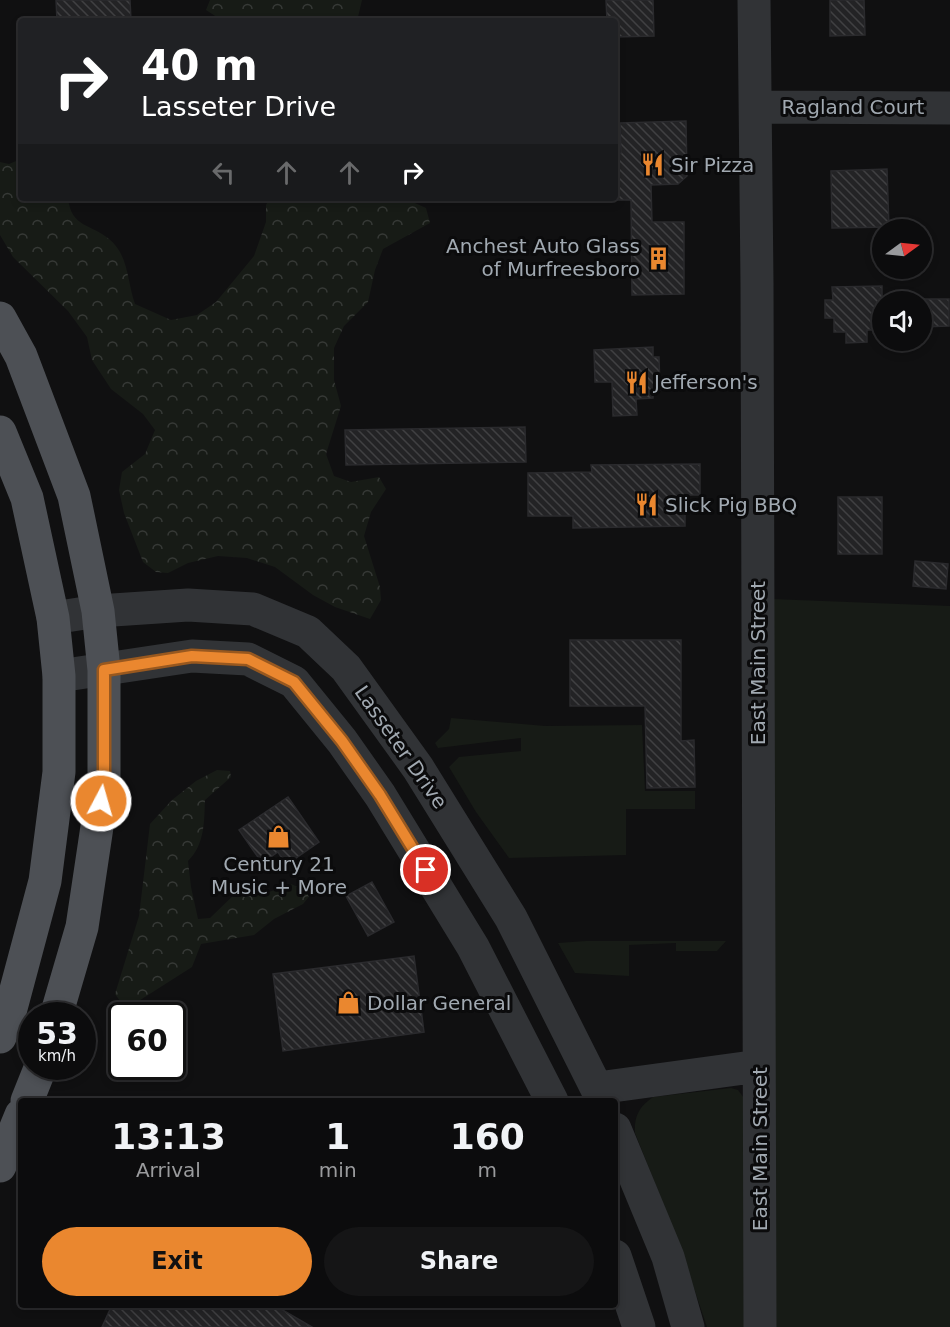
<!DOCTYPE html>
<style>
:root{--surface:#0c0c0d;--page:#151516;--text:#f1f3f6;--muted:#9a9b9d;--line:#2c2c2e;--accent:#ea872f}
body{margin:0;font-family:"DejaVu Sans",sans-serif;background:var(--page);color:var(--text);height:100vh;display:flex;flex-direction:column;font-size:22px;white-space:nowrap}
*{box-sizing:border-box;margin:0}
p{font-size:20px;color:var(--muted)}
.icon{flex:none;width:33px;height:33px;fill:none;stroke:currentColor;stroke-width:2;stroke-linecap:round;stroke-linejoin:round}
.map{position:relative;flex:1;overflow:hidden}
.side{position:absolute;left:18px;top:1098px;width:600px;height:210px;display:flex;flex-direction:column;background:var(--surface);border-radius:6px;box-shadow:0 3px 9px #0003,0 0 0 2px var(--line)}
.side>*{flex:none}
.hud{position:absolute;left:18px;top:18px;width:600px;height:183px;border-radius:6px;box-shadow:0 3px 9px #0003,0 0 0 2px var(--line);background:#202124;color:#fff;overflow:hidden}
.needle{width:39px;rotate:75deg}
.buttons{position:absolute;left:872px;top:219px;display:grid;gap:12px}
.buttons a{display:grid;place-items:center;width:60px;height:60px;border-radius:50%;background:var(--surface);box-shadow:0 3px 9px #0003,0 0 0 2px var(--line);font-size:30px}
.speed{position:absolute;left:18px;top:1002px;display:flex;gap:12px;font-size:30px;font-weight:700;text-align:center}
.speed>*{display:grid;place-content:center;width:78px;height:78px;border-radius:50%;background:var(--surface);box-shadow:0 3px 9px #0003,0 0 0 2px var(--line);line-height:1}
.speed small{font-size:15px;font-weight:400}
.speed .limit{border:3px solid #111;border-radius:9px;background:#fff;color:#111}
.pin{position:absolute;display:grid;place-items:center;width:51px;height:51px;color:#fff;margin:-26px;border:3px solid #fff;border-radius:50%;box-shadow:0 2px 6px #0007}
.me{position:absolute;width:66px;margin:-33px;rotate:6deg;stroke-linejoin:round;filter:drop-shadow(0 0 4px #0008)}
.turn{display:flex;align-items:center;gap:21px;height:126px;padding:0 24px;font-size:27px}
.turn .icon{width:78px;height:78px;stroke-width:2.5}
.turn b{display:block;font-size:42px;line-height:51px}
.lanes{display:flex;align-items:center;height:57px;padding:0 24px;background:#0003;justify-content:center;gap:30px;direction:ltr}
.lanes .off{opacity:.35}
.eta{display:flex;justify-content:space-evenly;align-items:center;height:102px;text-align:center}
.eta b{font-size:36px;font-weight:600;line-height:42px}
.cta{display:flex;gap:12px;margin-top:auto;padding:12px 24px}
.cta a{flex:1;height:69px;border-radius:36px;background:var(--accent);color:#111;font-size:24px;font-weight:600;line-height:69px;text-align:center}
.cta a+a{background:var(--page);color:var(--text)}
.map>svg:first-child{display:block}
.green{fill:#171b16}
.forest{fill:url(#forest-crowns)}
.building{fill:url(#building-back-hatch);stroke:#2a2a2d;stroke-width:1.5}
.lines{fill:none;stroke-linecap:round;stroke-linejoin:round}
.minor{stroke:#313336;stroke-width:33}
.major{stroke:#4d5055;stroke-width:33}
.route-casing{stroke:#98581f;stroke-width:15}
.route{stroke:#ea872f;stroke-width:10}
.labels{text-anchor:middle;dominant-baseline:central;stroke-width:6;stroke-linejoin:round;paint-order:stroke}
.street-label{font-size:20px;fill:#a1a9b1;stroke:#0b0b0c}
.poi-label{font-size:20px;fill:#a1a9b1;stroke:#0b0b0c;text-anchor:start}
</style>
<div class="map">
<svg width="950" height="1327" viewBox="0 0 950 1327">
<defs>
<pattern id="forest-crowns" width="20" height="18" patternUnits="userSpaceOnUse" patternTransform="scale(1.5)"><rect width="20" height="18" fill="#171b16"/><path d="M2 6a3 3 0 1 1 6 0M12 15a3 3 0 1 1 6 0" fill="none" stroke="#363936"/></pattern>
<pattern id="building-back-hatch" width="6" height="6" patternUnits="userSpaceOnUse" patternTransform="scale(1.5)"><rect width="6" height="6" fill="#232325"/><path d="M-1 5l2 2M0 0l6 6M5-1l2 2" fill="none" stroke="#404042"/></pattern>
</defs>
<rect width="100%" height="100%" fill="#101011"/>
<!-- green -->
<path class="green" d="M772 599 950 606V1327H776Z
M451 718 545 726 642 725 645 791H695V809H626V855L509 858 476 812 449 767 459 757 521 751V738L438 748 435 743 449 729Z
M586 941H726L717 951H676V943L629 945V976L575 973 558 943Z
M731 1088 738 1090 744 1098 746 1327H707L678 1241 635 1133C634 1116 639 1107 653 1097Z"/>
<!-- forest -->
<path class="forest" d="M210 0H362L357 21H223L206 10Z
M21 159V198H68C71 228 92 224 109 239 129 255 127 282 135 304L171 320 197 315 216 302 254 256 266 222V205L270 198H404L426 208 430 223 383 249 375 270 368 302 344 326 334 348V380L341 406 326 454 334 476 351 482 379 477 386 489 371 512 364 536 380 587 381 600 370 619 335 607 313 595 275 567 247 558 218 556 188 563 168 573 156 572 143 562 124 513 119 490 122 472 145 454 155 430 143 414 111 389 92 360 87 337 68 311 13 257 0 235V162L9 164Z
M217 770 230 771 231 777 205 800C204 822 205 844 188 861L191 887 198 919 210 918 239 890 269 892 291 884 312 893 303 904 274 919 254 935 201 944 192 967 126 1009 115 994 139 916 150 824 172 800 196 781Z"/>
<!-- building -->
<path class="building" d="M56 0H130L131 20 57 21Z
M606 0H653L654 36 615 37V21H607Z
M830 0H864L865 35 830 36Z
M686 121 687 176 678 184 651 185 652 222H684V294L632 295 631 200H615V177H619V153H621L620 123Z
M887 169 889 227 832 228 831 171Z
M882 286V330H867V342L846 343V332H834V318H825V300H833L832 287Z
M921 299H949V326L921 327Z
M653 347V357H659L660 390H653V398L636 399 637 415 613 416 612 382H595L594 350Z
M525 427 526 462 346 465 345 430Z
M700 464V495H685V526L573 528V516H528V473L592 472 591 465Z
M838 497H882V554H838Z
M915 561 948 564 946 589 913 586Z
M570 640H681V741L694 740 695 787 647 788 645 706H570Z
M288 797 319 842 286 865 278 852 262 863 239 830Z
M372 882 394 922 368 936 346 896Z
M414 956 424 1032 283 1051 273 974Z
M112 1305H274L312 1327H102Z"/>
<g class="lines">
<!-- minor -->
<path class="minor" d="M754 0 757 283 760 1327
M756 107 950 108
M53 618 98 611 188 605 253 609 308 632 346 668 418 768 511 918 603 1101
M59 676 192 656 248 659 294 682 342 741 380 795 473 947 552 1101
M598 1088 759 1066
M615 1129 668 1257 688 1327
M615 1256 639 1327"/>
<!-- major -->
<path class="major" d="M0 318 21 356 74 496 98 611 104 670V780L82 927 56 1016
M0 432 27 498 53 618 59 676V772L45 881 10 1012 0 1037
M27 1101 41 1066
M0 1166 21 1115"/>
</g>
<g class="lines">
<defs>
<path id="route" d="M101 801 104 780V670L192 656 248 659 294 682 342 741 380 795 426 870"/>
</defs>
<!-- route casing -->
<use href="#route" class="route-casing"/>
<!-- route -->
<use href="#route" class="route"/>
</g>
<!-- icons -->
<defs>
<symbol id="restaurant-bare" viewBox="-9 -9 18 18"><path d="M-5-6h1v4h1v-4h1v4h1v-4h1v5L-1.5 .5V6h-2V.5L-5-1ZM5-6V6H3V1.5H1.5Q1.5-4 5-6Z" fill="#ea872f" stroke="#0b0b0c" stroke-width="2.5" paint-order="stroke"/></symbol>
<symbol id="building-bare" viewBox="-9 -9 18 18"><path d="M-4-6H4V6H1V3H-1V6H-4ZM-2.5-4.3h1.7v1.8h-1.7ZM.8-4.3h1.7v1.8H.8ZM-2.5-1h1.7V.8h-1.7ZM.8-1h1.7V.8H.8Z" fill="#ea872f" stroke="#0b0b0c" stroke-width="2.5" paint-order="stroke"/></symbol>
<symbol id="shop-bare" viewBox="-9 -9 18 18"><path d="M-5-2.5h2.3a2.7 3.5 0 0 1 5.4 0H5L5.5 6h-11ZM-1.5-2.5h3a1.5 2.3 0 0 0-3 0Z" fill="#ea872f" stroke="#0b0b0c" stroke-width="2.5" paint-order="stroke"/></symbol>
</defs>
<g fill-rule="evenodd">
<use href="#restaurant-bare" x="636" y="148" width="33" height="33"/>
<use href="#building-bare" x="642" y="242" width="33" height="33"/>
<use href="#restaurant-bare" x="620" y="366" width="33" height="33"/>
<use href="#restaurant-bare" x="630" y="488" width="33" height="33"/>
<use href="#shop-bare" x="262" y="820" width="33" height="33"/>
<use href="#shop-bare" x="332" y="986" width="33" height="33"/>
</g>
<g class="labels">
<!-- street labels -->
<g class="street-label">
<text x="853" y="107">Ragland Court</text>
<text transform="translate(758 663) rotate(-90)">East Main Street</text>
<text transform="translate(401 747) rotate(55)">Lasseter Drive</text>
<text transform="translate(760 1149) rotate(-90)">East Main Street</text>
</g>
<!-- poi labels -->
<g class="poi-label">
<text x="671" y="165">Sir Pizza</text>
<text x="640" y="246" text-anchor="end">Anchest Auto Glass<tspan x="640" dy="23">of Murfreesboro</tspan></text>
<text x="654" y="382">Jefferson's</text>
<text x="665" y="505">Slick Pig BBQ</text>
<text x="279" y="864" text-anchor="middle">Century 21<tspan x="279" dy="23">Music + More</tspan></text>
<text x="367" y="1003">Dollar General</text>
</g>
</g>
</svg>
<div class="buttons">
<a><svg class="needle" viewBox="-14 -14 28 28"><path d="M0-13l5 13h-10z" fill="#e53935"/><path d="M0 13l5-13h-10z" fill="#9a9b9d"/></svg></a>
<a><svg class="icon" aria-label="sound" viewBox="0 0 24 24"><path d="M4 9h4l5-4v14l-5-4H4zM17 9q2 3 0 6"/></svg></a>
</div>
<div class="speed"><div>53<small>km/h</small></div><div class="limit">60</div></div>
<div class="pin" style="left:426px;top:870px;background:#d93025"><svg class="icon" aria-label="arrive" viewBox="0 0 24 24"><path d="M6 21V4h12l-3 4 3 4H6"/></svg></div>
<svg class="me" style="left:101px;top:801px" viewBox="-20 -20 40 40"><circle r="17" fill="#ea872f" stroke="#fff" stroke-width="3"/><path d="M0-11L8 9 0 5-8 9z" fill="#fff"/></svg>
<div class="hud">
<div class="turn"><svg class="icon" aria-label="right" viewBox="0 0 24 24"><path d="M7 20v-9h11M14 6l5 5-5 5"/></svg><div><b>40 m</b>Lasseter Drive</div></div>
<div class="lanes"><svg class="icon off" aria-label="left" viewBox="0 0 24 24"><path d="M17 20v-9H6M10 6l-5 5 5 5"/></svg><svg class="icon off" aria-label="ahead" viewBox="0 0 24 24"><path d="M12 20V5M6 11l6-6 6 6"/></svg><svg class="icon off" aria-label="ahead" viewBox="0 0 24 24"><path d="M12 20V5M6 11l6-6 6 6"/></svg><svg class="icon" aria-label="right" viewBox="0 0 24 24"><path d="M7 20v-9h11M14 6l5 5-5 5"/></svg></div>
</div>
<section class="side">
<div class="eta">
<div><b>13:13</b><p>Arrival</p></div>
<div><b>1</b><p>min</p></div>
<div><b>160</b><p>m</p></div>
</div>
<div class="cta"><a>Exit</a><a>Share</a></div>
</section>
</div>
